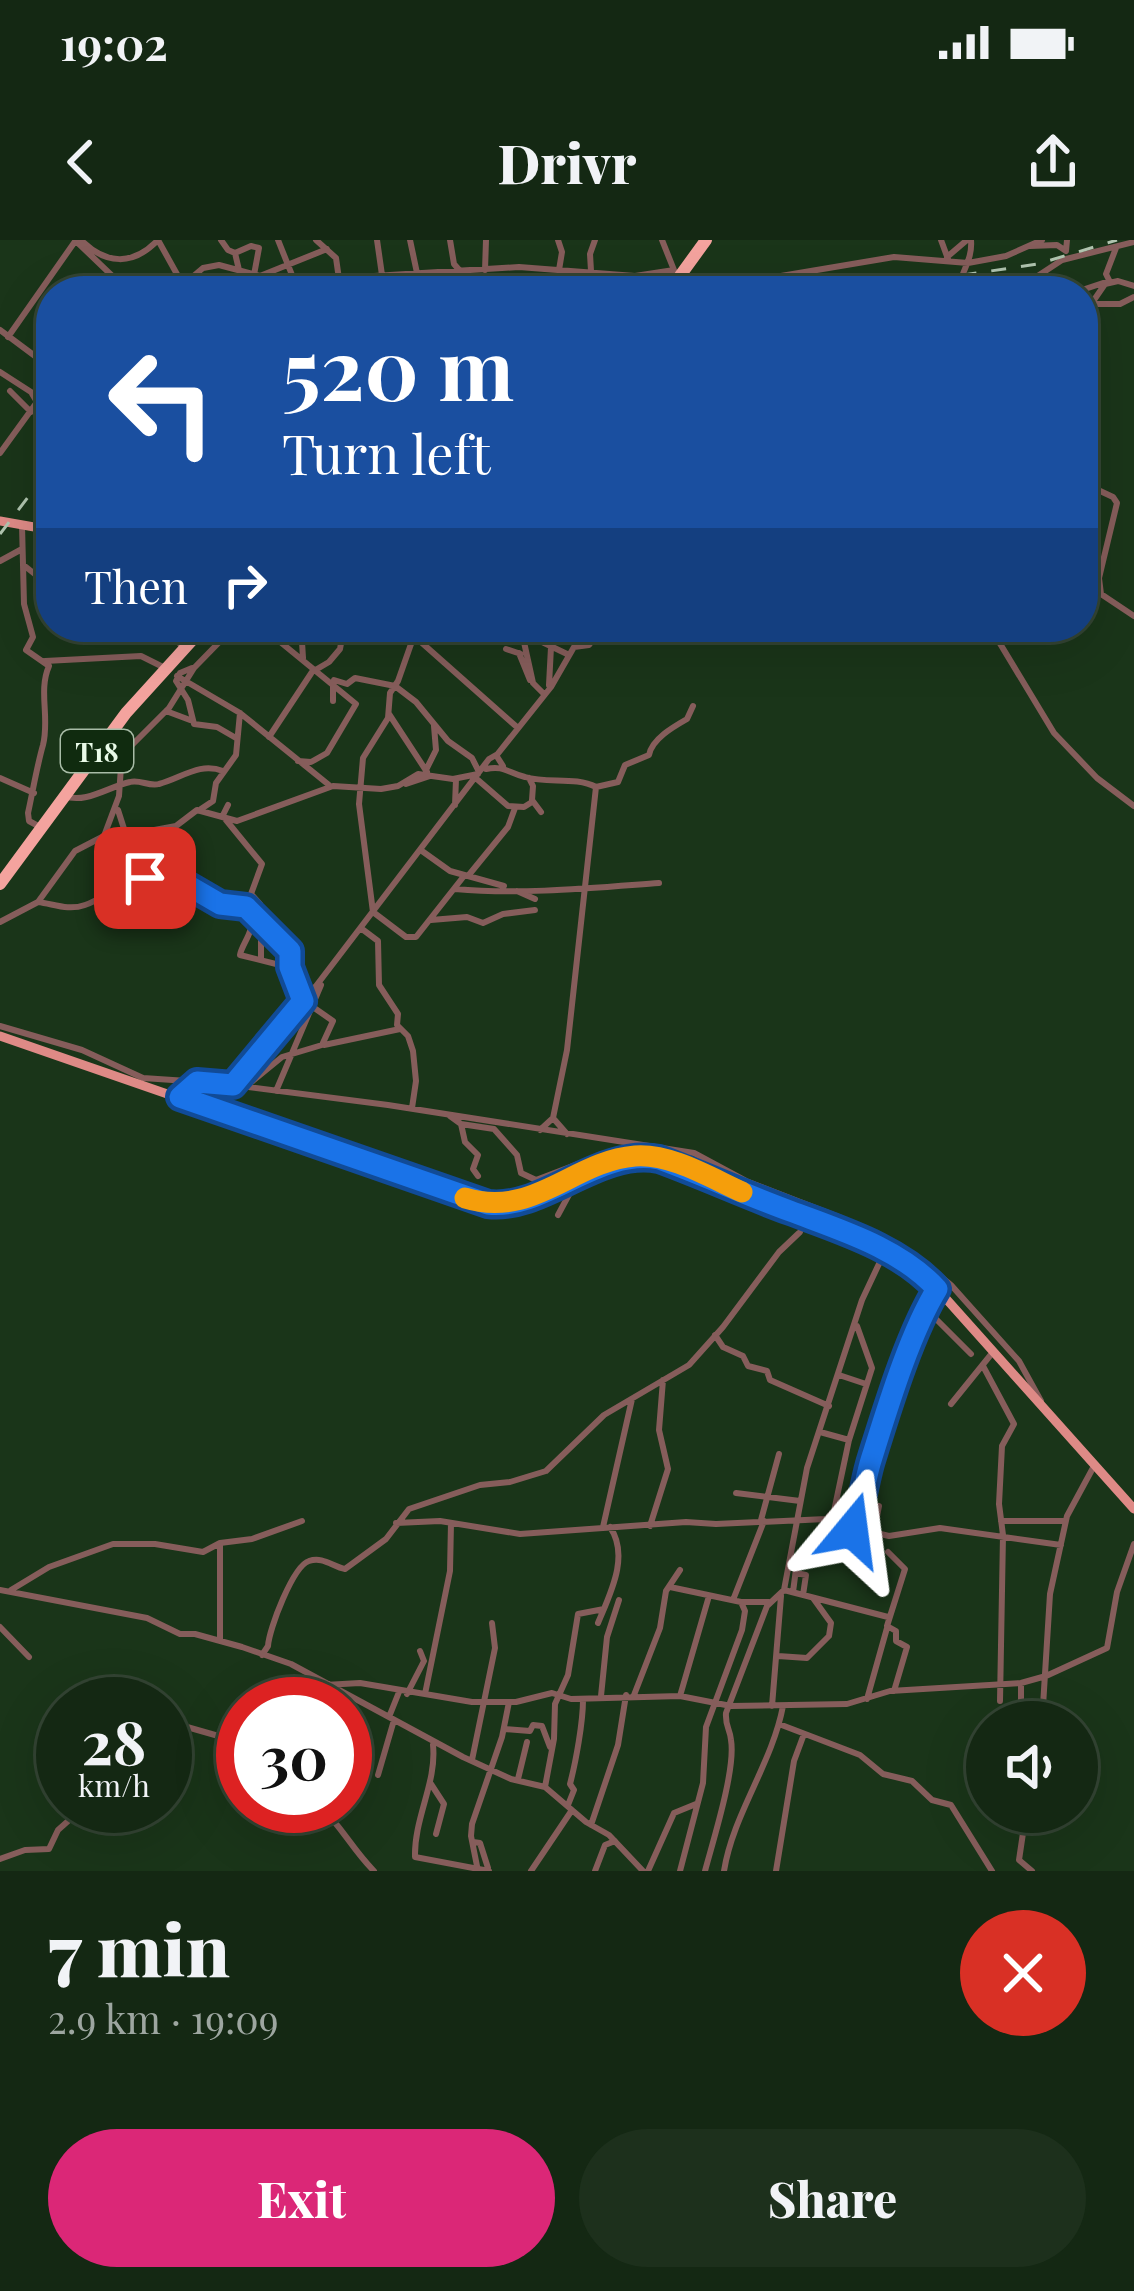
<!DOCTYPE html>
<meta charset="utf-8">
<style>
:root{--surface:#142813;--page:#1d301c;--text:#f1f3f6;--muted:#9da6a0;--line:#343;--accent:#db2777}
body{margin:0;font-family:"Playfair Display",serif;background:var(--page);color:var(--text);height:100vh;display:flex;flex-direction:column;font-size:45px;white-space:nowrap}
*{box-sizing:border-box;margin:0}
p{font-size:39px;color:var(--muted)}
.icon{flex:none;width:66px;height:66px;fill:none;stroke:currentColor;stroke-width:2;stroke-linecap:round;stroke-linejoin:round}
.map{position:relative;height:1631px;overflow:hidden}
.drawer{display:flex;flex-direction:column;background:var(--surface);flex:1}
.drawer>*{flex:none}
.top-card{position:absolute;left:36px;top:36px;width:1062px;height:366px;border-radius:48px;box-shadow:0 12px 48px #0002,0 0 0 3px var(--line);background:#1a4fa0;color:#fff;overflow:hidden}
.buttons{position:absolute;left:966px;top:1461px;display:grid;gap:24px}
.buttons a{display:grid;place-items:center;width:132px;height:132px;border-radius:50%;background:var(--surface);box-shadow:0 12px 48px #0002,0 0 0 3px var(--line);font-size:60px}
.speed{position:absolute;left:36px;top:1437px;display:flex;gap:24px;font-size:60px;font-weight:700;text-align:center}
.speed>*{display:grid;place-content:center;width:156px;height:156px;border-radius:50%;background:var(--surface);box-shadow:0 12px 48px #0002,0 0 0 3px var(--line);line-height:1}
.speed small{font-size:30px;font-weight:400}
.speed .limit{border:18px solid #d22;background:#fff;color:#111}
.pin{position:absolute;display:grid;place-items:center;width:102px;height:102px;color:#fff;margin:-51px;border-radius:24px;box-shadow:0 6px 18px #0006}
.me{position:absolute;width:132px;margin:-66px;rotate:16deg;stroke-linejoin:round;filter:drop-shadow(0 0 9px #0008)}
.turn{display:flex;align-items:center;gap:42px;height:252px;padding:0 48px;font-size:54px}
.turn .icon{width:156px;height:156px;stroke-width:2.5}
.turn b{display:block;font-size:84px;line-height:102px}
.then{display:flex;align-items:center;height:114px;padding:0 48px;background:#0003;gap:24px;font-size:45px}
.round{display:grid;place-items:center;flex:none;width:126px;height:126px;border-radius:63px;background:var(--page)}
.headline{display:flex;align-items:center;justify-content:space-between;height:204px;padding:0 48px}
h1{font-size:72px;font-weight:800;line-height:90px}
.primary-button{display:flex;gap:24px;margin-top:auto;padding:24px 48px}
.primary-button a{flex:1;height:138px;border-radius:72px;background:var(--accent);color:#fff;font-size:48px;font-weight:800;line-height:138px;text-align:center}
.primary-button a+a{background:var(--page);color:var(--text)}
.status{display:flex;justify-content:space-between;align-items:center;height:84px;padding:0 60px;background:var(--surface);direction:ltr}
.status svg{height:33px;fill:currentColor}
header{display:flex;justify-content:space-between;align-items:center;height:156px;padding:0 48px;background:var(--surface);font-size:54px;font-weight:800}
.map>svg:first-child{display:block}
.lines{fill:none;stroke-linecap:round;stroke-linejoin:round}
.minor{stroke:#865d5b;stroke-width:6}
.major{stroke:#de8a86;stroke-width:9}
.highway{stroke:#f4a39e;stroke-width:12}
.rail{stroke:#b0c4af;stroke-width:3;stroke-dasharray:15 15;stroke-linecap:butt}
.route-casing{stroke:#114b97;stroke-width:30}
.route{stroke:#1a73e8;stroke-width:21}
.slow{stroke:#f59e0b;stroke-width:21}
.labels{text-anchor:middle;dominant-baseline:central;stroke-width:12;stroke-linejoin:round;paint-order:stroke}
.shield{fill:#102b0f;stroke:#a8bca7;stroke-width:3}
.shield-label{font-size:27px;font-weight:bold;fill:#e9fae8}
</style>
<div class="status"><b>19:02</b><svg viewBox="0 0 49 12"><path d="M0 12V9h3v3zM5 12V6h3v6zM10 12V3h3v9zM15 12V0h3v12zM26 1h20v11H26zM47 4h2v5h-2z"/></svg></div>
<header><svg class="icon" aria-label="back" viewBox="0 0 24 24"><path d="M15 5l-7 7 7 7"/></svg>Drivr<svg class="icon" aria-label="share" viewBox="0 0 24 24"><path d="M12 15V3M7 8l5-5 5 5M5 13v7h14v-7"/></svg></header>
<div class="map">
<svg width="1134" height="1631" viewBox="0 0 1134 1631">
<rect width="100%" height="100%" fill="#1a3519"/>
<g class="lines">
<!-- minor -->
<path class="minor" d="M81 0C106 25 133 26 158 0
M158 0 183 45 203 28 219 25 260 36 327 9
M221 0 228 10 235 13 239 30
M278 0 296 45
M316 0 336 18 339 39
M377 0 382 35
M410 0 417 33
M450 0 454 24 461 32
M558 0 562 12 559 30
M662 0 674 30
M941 0 948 19
M79 4 128 51
M1030 6 1057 5 1066 11 1067 0
M235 13 251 6 259 8 251 51
M947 17 967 0
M485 30 486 0
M591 31 590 14 595 0
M681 40 696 36H781L894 17 968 23 1006 16 1042 0
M1110 42 1106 34 1116 8
M264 51 358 37 519 27 635 36 674 30
M961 51C957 35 973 23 971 0
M1015 51 1062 20 1134 2
M1079 51 1109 41
M1092 64H1120L1134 57
M1083 76 1105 44 1118 41 1134 46
M0 90 51 128
M8 97 76 0
M40 120 51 104
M0 132 31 152 37 162 0 213
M10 151 31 172
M1083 243 1113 257 1117 263 1099 338 1101 354
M22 285 24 364 33 397 26 410 49 426C38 451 50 478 43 505 37 526 33 550 28 573L29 581 40 587
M0 321 22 309
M26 327 51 347
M1083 348 1101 354 1134 376
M168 387 183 408
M262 387 356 464 327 513 311 522 298 521
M287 387 302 402 303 418
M311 387H328
M417 387 398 441 390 453 388 478 363 518 359 564 373 672 406 697H416L464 636
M511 387 567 414
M990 387 1054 493 1097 538 1134 566
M522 393 533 443 543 453
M413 395 518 488
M574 407 584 391 600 390
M506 409 521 414
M519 413 530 440
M45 421 141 416 163 427
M192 428 180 433 176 441 188 460 194 484 217 487 236 498
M177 436 240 473 329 545
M334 440 347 444 355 438 395 446 416 462 448 501 472 518 479 532
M549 445 551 407
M333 461V442
M166 471 190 480
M389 474 427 532
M269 497 312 432 329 422 340 409 344 387
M100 507 118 514 130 507 169 468 194 428 234 387
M496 516 551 447 574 407 589 405 602 387
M486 529C504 525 508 533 525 537 548 544 575 536 596 547L618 542 625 525 649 515C652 499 673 487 687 479L693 466
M426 530 436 510 434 486
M0 538 34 553
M529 538 533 546 532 560 541 572
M478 540 508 566 524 567 532 562
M406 544 430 536
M64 556C86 564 108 547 130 542 140 539 149 547 159 544 182 538 199 522 223 531
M455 565 456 539
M201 569 213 561 216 543 236 515 240 473
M118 570 126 595
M222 577 228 565
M226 580 262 624 251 654 260 664 264 682
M95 601 176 586 197 570 237 581 333 546 381 549 398 546 418 534 453 539 478 534
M422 611 450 631 504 646
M468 636 508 587 515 568
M455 649C520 655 592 648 659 643
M517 651 535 659
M38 662C54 664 68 671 85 665 107 658 131 632 156 638 183 644 194 654 217 663 231 669 240 661 252 673 254 694 242 703 240 715L292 728 300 758 333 781 322 805 282 817 249 844
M431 680 467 677 483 683 503 674 535 670
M0 682 38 662 75 611 104 596 119 556 122 512
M264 682 266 689 290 710V727
M362 689 378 701 379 745 398 774 397 785 408 796 413 811 416 841 412 868
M261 719V697L266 689
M0 786 82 810 143 838 217 843 388 865 694 913 746 941 839 977 927 1025 951 1045 1019 1121 1041 1161
M324 805 400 789
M234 843 316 746 489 519 496 515 503 526
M276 851 321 745
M450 876 461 884 494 889 517 915 521 933 536 940 604 914 626 911 629 905
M553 878 567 894
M461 884 465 902 478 915 473 929 478 936
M540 890 553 878 567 810 596 547
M558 975 572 949 629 928 638 920
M925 1068 971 1114
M715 1095 723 1107 743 1116 748 1126 767 1131 770 1140 829 1166
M983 1126 1014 1184 1002 1206 999 1264 1003 1295 1000 1461
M839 1135 866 1144
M951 1164 993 1112
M820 1192 849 1200
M736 1253 800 1261
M761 1280 779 1214
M823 1280 889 1296 940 1288 1061 1305
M1001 1281H1065
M396 1283 440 1281 520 1294 686 1282 716 1284 826 1279 834 1271 849 1200 872 1128 857 1086
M650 1286 668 1229 659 1190 663 1140
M603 1287 632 1159
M852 1290C863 1266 864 1241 872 1217 888 1168 911 1090 937 1049
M874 1292 879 1266
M220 1303V1401
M888 1312 905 1329 887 1386 896 1391V1401L907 1407 894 1451
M796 1333 806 1335 803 1355
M670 1347 741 1362H769
M0 1350 147 1378 180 1394H195L242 1407 291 1424 463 1517 511 1539 545 1547 586 1582 609 1595 643 1631
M11 1350 49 1327 113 1304H155L203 1312 220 1303 252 1299 302 1281
M784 1350 888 1377
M793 1352 796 1329 793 1318
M733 1360 764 1281
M598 1383C610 1354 630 1316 610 1287
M0 1387 29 1417
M262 1415 268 1406C269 1389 293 1326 309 1321 323 1316 333 1327 345 1329L386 1299 409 1269 480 1245 510 1242 546 1231 604 1175 689 1125 723 1087 779 1012 800 992 806 977
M778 1416 807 1418 829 1396 831 1383 813 1358
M325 1445 360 1443 472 1462H516L552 1453 571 1459 680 1456 731 1466 847 1464 890 1451 1021 1443 1046 1436 1107 1408 1117 1352 1134 1304
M407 1454 424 1421 420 1411
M425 1454 450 1331 451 1283
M634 1455 660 1388 666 1351 680 1330
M601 1456 607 1397 619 1360
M680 1456 709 1356
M867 1459 887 1388
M1021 1460V1443
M292 1464 300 1451 299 1445
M772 1466 781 1356
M389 1477 399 1452
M1042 1482 1050 1354 1067 1276 1094 1226
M779 1484 860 1515 883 1534 912 1541 932 1560 951 1565 992 1631
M505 1489 530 1491 533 1485 542 1486 550 1507
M165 1500 187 1487 243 1503
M433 1505C437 1542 414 1578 415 1617L489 1631
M472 1520 495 1408 492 1383
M378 1535 394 1480
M518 1539 527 1502
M431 1544 444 1564 436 1594
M545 1547 554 1499 555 1464 568 1435 578 1374 604 1369
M568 1565 574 1550 570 1544C576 1521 583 1482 583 1460
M320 1566C342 1587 353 1610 374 1631
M1019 1572 1023 1593 1019 1620 1032 1631
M591 1585 618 1505 626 1455
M473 1602 480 1603 488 1628
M0 1619 25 1610 49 1609 58 1590 85 1566
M477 1626 471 1596 472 1584 502 1497 509 1462
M531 1631 572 1570
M595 1631 605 1605 615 1601
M648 1631 674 1573 696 1564
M680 1631 703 1543 706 1487 742 1390 745 1371 741 1362
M705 1631C713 1601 736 1529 731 1500 730 1489 725 1486 726 1473L767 1366 784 1350 807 1228 862 1060 885 1011
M724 1631C733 1574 772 1524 783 1466
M776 1631 794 1521 804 1494"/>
<!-- major -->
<path class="major" d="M0 281 51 290
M0 796 488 965 506 964 626 918 651 917 874 1005 932 1043 1134 1269"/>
<!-- highway -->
<path class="highway" d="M669 51 706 0
M0 644 126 473 204 387"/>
<!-- rail -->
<path class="rail" d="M422 51 936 39 1038 24 1117 0
M0 294 51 227"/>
</g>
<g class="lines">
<defs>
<path id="route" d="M145 638 189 646 220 664 246 667 290 711V727L303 761 233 845 197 842 180 857 488 964C543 971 599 907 659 919 703 935 746 955 790 971 840 990 900 1008 937 1049 910 1093 888 1166 872 1217 864 1241 863 1266 852 1290"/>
</defs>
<!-- route casing -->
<use href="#route" class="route-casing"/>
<!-- route -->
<use href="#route" class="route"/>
<!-- slow -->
<path class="slow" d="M465 958C534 979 573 921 635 916 670 913 711 938 742 952"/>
</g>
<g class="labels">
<!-- shield labels -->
<rect class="shield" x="61" y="490" width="72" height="42" rx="9"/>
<g class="shield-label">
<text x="97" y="511">T18</text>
</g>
</g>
</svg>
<div class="buttons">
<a><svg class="icon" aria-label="sound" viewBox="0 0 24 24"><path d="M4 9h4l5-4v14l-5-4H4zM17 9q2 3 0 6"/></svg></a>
</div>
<div class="speed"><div>28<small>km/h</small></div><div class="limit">30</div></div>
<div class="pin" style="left:145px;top:638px;background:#d93025"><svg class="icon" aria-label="arrive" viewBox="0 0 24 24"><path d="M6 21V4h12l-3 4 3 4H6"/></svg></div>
<svg class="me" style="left:852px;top:1290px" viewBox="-20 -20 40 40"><path d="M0-17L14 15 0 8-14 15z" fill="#1a73e8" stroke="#fff" stroke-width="4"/></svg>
<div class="top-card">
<div class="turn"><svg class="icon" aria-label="left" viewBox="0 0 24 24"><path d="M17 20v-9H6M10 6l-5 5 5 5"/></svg><div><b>520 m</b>Turn left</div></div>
<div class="then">Then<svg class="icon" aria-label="right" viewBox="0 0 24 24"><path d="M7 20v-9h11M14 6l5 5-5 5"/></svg></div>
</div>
</div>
<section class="drawer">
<div class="headline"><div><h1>7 min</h1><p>2.9 km · 19:09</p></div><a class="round" style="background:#d93025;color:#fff"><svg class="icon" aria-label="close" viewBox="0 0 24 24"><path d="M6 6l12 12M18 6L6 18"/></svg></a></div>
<div class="primary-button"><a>Exit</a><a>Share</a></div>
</section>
